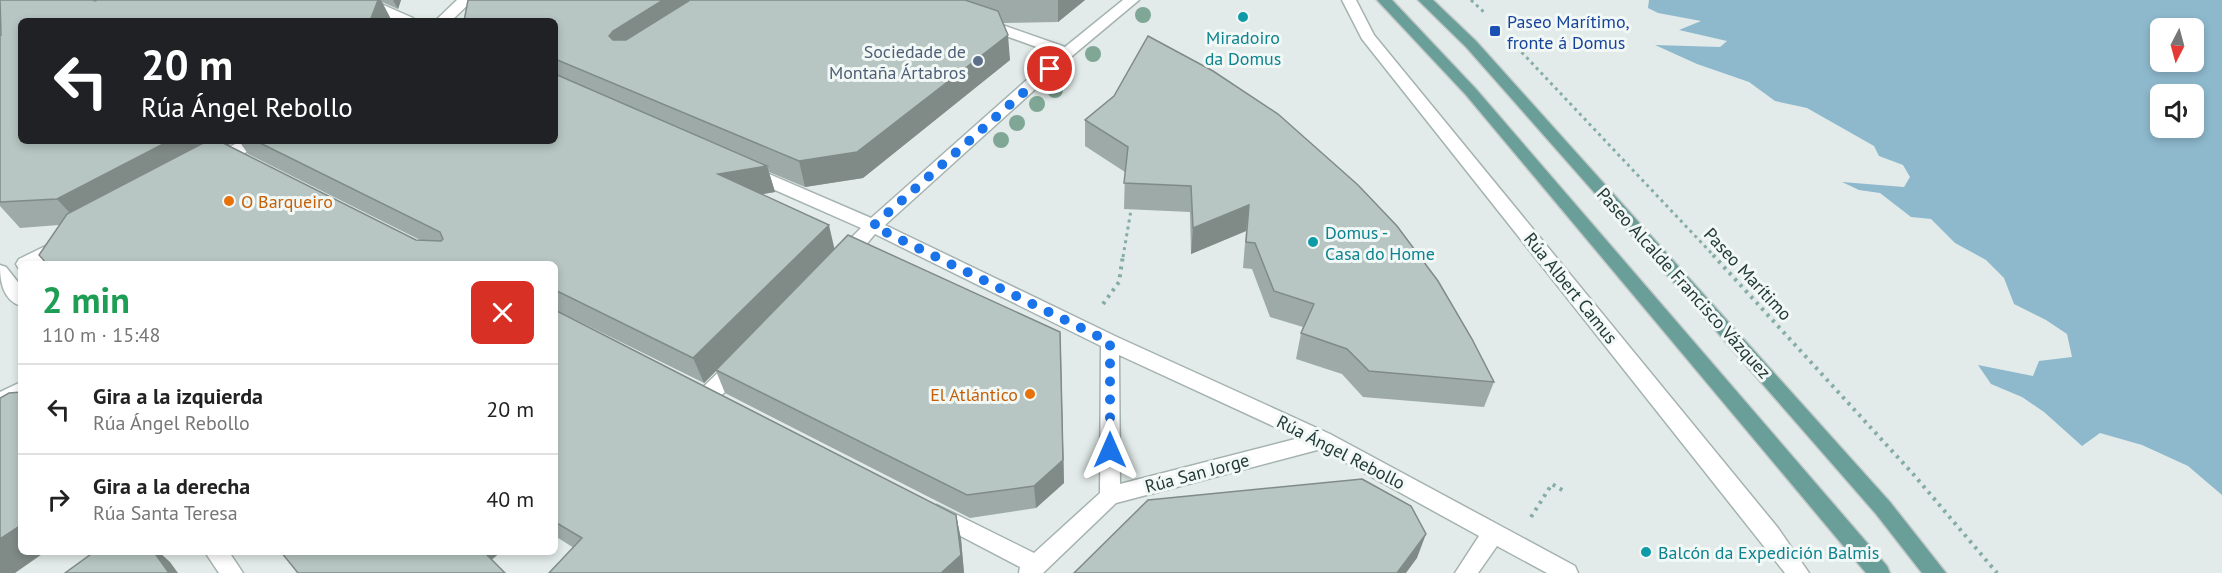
<!DOCTYPE html>
<html lang="es">
<meta charset="utf-8">
<style>
:root{--surface:#fff;--page:#f2f2f2;--text:#222;--muted:#767676;--line:#e0e0e0}
body{margin:0;font-family:"PT Sans",sans-serif;background:var(--page);color:var(--text);height:100vh;display:flex;flex-direction:column;font-size:22px;white-space:nowrap}
*{box-sizing:border-box;margin:0}
p{font-size:20px;color:var(--muted)}
.icon{flex:none;width:33px;height:33px;fill:none;stroke:currentColor;stroke-width:2;stroke-linecap:round;stroke-linejoin:round}
.map{position:relative;flex:1;overflow:hidden}
.side{position:absolute;left:18px;top:261px;width:540px;height:294px;display:flex;flex-direction:column;background:var(--surface);border-radius:9px;box-shadow:0 3px 9px #0003}
.side>*{flex:none}
.banner{position:absolute;left:18px;top:18px;width:540px;height:126px;border-radius:9px;box-shadow:0 3px 9px #0003;background:#202124;color:#fff;overflow:hidden}
.needle{width:39px;rotate:186deg}
.controls{position:absolute;left:2150px;top:18px;display:grid;gap:12px}
.controls a{display:grid;place-items:center;width:54px;height:54px;border-radius:9px;background:var(--surface);box-shadow:0 3px 9px #0003;font-size:30px}
.pin{position:absolute;display:grid;place-items:center;width:51px;height:51px;color:#fff;margin:-26px;border:3px solid #fff;border-radius:50%;box-shadow:0 2px 6px #0007}
.me{position:absolute;width:66px;margin:-33px;rotate:0deg;stroke-linejoin:round;filter:drop-shadow(0 0 4px #0008)}
.turn{display:flex;align-items:center;gap:21px;height:126px;padding:0 24px;font-size:27px}
.turn .icon{width:78px;height:78px;stroke-width:2.5}
.turn b{display:block;font-size:42px;line-height:51px}
.round{display:grid;place-items:center;flex:none;width:63px;height:63px;border-radius:9px;background:var(--page)}
.overview{display:flex;align-items:center;justify-content:space-between;height:102px;padding:0 24px}
h1{font-size:36px;font-weight:800;line-height:45px;color:#1e9e55}
ul{padding:0;list-style:none}
li{display:flex;align-items:center;gap:18px;height:90px;padding:0 24px;border-top:2px solid var(--line)}
li div{flex:1}
li b{display:block;font-size:22px}
li em{font-style:normal}
.map>svg:first-child{display:block}
.water{fill:#8eb9cd;fill-rule:evenodd}
.lines{fill:none;stroke-linecap:round;stroke-linejoin:round}
.minor-casing{stroke:#a5b3b0;stroke-width:3}
.major-casing{stroke:#c1c8c7;stroke-width:3}
.path-far1{stroke:#85ada6;stroke-width:3;stroke-dasharray:3 4;stroke-linecap:butt}
.path{stroke:#85ada6;stroke-width:4;stroke-dasharray:3 5;stroke-linecap:butt}
.minor{fill:#fff;fill-rule:evenodd}
.major{fill:#6a9e98;fill-rule:evenodd}
.tree{fill:#80a796}
.wall{fill:#9daaa7}
.shaded-wall{fill:#808b88}
.building{fill:#b7c6c2;stroke:#808b88;stroke-width:1.5}
.route{stroke:#1a73e8;stroke-width:10;stroke-dasharray:0 18}
.culture-dot{fill:#0f9aa8;stroke:#f2f8f6;stroke-width:2}
.transit-dot{fill:#1a4fb4;stroke:#f2f8f6;stroke-width:2}
.service-dot{fill:#5c6f8a;stroke:#f2f8f6;stroke-width:2}
.food-dot{fill:#e8710a;stroke:#f2f8f6;stroke-width:2}
.labels{text-anchor:middle;dominant-baseline:central;stroke-width:6;stroke-linejoin:round;paint-order:stroke}
.transit-label{font-size:18px;fill:#164399;stroke:#f2f8f6;text-anchor:start}
.culture-label{font-size:18px;fill:#0d838f;stroke:#f2f8f6;text-anchor:start}
.service-label{font-size:18px;fill:#4e5e75;stroke:#f2f8f6;text-anchor:end}
.food-label{font-size:18px;fill:#c56008;stroke:#f2f8f6;text-anchor:start}
.street-label{font-size:18px;fill:#233b38;stroke:#f2f8f6}
</style>
<div class="map">
<svg width="2222" height="573" viewBox="0 0 2222 573">
<rect width="100%" height="100%" fill="#e2ebe9"/>
<!-- water -->
<path class="water" d="M1649 0H2222V495L2188 466 2142 445 2100 433 2082 446 2044 412 2022 397 1991 384 1978 365 2033 376 2039 361 2072 357 2067 334 2046 320 2014 304 2004 278 1986 260 1955 243 1931 219 1911 217 1880 193 1859 190 1842 182 1904 187 1910 177 1903 165 1879 156 1874 146 1807 108 1775 101 1749 82 1697 64 1655 45 1720 47 1727 41 1679 30 1701 21 1658 13 1648 8ZM2160 28H2193V62H2160ZM2160 94H2193V128H2160Z"/>
<g class="lines">
<defs>
<path id="minor" d="M353 0H372L413 18 415 21H396Z
M457 0H473L451 21H435Z
M1123 0H1139L1072 56 885 225 1117 337 1330 434 1575 566 1578 573H1547L1497 546 1478 573H1455L1479 536 1321 449 1116 503 1043 573H1019L1020 567 930 520 927 514 930 508 937 505 1034 553 1100 493 1101 346 875 234C865 245 852 267 836 263L833 258 836 253 861 228 743 176 741 172 743 168H755L871 218 1056 54 981 27 979 24 981 21H991L1065 47ZM1119 355 1299 438 1120 484Z
M1342 0H1356L1374 35 1778 528 1809 573H1785L1362 39Z
M241 141H262L260 145 222 165H210L208 161 210 157Z
M62 238 68 240 71 244 68 248 40 264H21V269H19L16 264 19 259Z
M0 265 6 267 21 286V306C3 300 0 282 0 265Z
M737 359 744 361 747 366 744 371C733 383 717 407 700 402L697 396 700 390 730 361Z
M21 382V399L0 409V392Z
M205 552H229L243 573H219Z"/>
<path id="major" d="M1377 0H1392L1476 89 1887 566 1890 573H1866L1466 95Z
M1418 0H1433L1476 41 1890 502 1946 573H1922L1876 514 1697 309 1466 47Z"/>
</defs>
<!-- minor casing -->
<use href="#minor" class="minor-casing"/>
<!-- major casing -->
<use href="#major" class="major-casing"/>
<!-- path-far1 -->
<path class="path-far1" d="M1471 0 1486 14
M1512 42 1715 257
M1123 257 1131 210"/>
<!-- path -->
<path class="path" d="M1713 255 1914 475 1997 573
M1103 304 1119 282 1123 255
M1531 517 1552 484 1564 491"/>
<!-- minor -->
<use href="#minor" class="minor"/>
<!-- major -->
<use href="#major" class="major"/>
</g>
<!-- trees -->
<g class="tree">
<circle cx="1143" cy="15" r="8"/>
<circle cx="1093" cy="54" r="8"/>
<circle cx="1055" cy="90" r="8"/>
<circle cx="1037" cy="104" r="8"/>
<circle cx="1017" cy="123" r="8"/>
<circle cx="1001" cy="140" r="8"/>
</g>
<!-- wall -->
<path class="wall" d="M0 0 95 1 97 0H401L398 9 382 2 21 141H236L228 145 416 240H420L248 154 239 141H555V21L468 0H1085L1058 22 1003 23 1010 60 863 178 805 187 769 172 775 192 762 194 835 249 1061 356 1064 483 1036 508 970 518 725 393 716 371 704 383 556 310 956 515 961 539 964 573H549L574 548 555 536V264L59 225 20 228 0 206Z
M1114 96 1494 382 1484 407 1363 397 1342 374 1296 359 1301 333 1303 327 1270 317 1252 269 1243 268 1246 231 1191 254 1190 212 1124 209 1125 172 1085 146V120Z"/>
<!-- shaded-wall -->
<path class="shaded-wall" d="M378 0H381L392 21H370Z
M393 0H401L398 9Z
M663 0H711L623 56 609 36 613 31Z
M1058 0H1085L1058 22Z
M1008 35 1010 60 863 178 805 187 799 161Z
M169 141H236L80 224 57 199Z
M767 166 775 192 727 200 718 174Z
M1249 205 1246 231 1191 254 1193 228Z
M829 225 835 251 704 383 693 358Z
M1060 332 1064 483 1036 508 1034 486Z
M956 515 961 539 964 573H941Z
M21 525V552H45L15 573H0V539Z
M1426 534 1417 558 1406 573H1397Z
M154 552H159L170 562 178 573H169Z
M481 552H501L489 562Z"/>
<!-- building -->
<path class="building" d="M0 0H93L95 1 97 0H378L370 21H21V141H169L57 199 0 202V35H1Z
M468 0H663L613 31 609 36 613 40H626L690 0H965L998 11 1008 35 857 152 799 161 555 59V21H464Z
M1148 36 1213 71 1278 114 1358 185 1397 226 1438 281 1472 339 1494 382 1369 371 1347 349 1301 333 1314 304 1274 291 1255 243 1246 242 1249 205 1193 228 1191 186 1124 183 1128 147 1085 120 1114 96Z
M555 74 767 166 718 174 829 225 693 358 555 290V264H47L39 255 67 214 207 141H219L416 240 441 241 443 239 440 232 256 141H555Z
M848 235 1060 332 1063 460 1034 486 967 495 716 370Z
M555 310 956 515 961 555 941 573H549L582 538 555 522Z
M21 392V525L0 539V398L9 393Z
M1362 479 1411 506 1426 534 1397 573H1074L1148 500Z
M94 552H154L169 573H65Z
M281 552H484L505 573H298Z"/>
<g class="lines">
<!-- route -->
<path class="route" d="M1050 69 873 226 1110 342V450"/>
</g>
<!-- markers -->
<g class="culture-dot">
<circle cx="1243" cy="17" r="6"/>
<circle cx="1313" cy="242" r="6"/>
<circle cx="1646" cy="552" r="6"/>
</g>
<rect class="transit-dot" x="1489" y="25" width="12" height="12" rx="3"/>
<circle class="service-dot" cx="978" cy="61" r="6"/>
<g class="food-dot">
<circle cx="229" cy="201" r="6"/>
<circle cx="1030" cy="394" r="6"/>
</g>
<g class="labels">
<!-- transit labels -->
<g class="transit-label">
<text x="1507" y="21">Paseo Marítimo,<tspan x="1507" dy="21">fronte á Domus</tspan></text>
</g>
<!-- culture labels -->
<g class="culture-label">
<text x="1243" y="37" text-anchor="middle">Miradoiro<tspan x="1243" dy="21">da Domus</tspan></text>
<text x="1325" y="232">Domus -<tspan x="1325" dy="21">Casa do Home</tspan></text>
<text x="1658" y="552">Balcón da Expedición Balmis</text>
</g>
<!-- service labels -->
<g class="service-label">
<text x="966" y="51">Sociedade de<tspan x="966" dy="21">Montaña Ártabros</tspan></text>
</g>
<!-- food labels -->
<g class="food-label">
<text x="241" y="201">O Barqueiro</text>
<text x="1018" y="394" text-anchor="end">El Atlántico</text>
</g>
<!-- street labels -->
<g class="street-label">
<text transform="translate(1748 274) rotate(47)">Paseo Marítimo</text>
<text transform="translate(1684 283) rotate(48)">Paseo Alcalde Francisco Vázquez</text>
<text transform="translate(1571 288) rotate(51)">Rúa Albert Camus</text>
<text transform="translate(1341 452) rotate(27)">Rúa Ángel Rebollo</text>
<text transform="translate(1197 473) rotate(-15)">Rúa San Jorge</text>
</g>
</g>
</svg>
<div class="controls">
<a><svg class="needle" viewBox="-14 -14 28 28"><path d="M0-13l5 13h-10z" fill="#e53935"/><path d="M0 13l5-13h-10z" fill="#767676"/></svg></a>
<a><svg class="icon" aria-label="sound" viewBox="0 0 24 24"><path d="M4 9h4l5-4v14l-5-4H4zM17 9q2 3 0 6"/></svg></a>
</div>
<div class="pin" style="left:1050px;top:69px;background:#d93025"><svg class="icon" aria-label="arrive" viewBox="0 0 24 24"><path d="M6 21V4h12l-3 4 3 4H6"/></svg></div>
<svg class="me" style="left:1110px;top:450px" viewBox="-20 -20 40 40"><path d="M0-17L14 15 0 8-14 15z" fill="#1a73e8" stroke="#fff" stroke-width="4"/></svg>
<div class="banner">
<div class="turn"><svg class="icon" aria-label="left" viewBox="0 0 24 24"><path d="M17 20v-9H6M10 6l-5 5 5 5"/></svg><div><b>20 m</b>Rúa Ángel Rebollo</div></div>
</div>
<section class="side">
<div class="overview"><div><h1>2 min</h1><p>110 m · 15:48</p></div><a class="round" style="background:#d93025;color:#fff"><svg class="icon" aria-label="close" viewBox="0 0 24 24"><path d="M6 6l12 12M18 6L6 18"/></svg></a></div>
<ul>
<li><svg class="icon" aria-label="left" viewBox="0 0 24 24"><path d="M17 20v-9H6M10 6l-5 5 5 5"/></svg><div><b>Gira a la izquierda</b><p>Rúa Ángel Rebollo</p></div><em>20 m</em></li>
<li><svg class="icon" aria-label="right" viewBox="0 0 24 24"><path d="M7 20v-9h11M14 6l5 5-5 5"/></svg><div><b>Gira a la derecha</b><p>Rúa Santa Teresa</p></div><em>40 m</em></li>
</ul>
</section>
</div>
